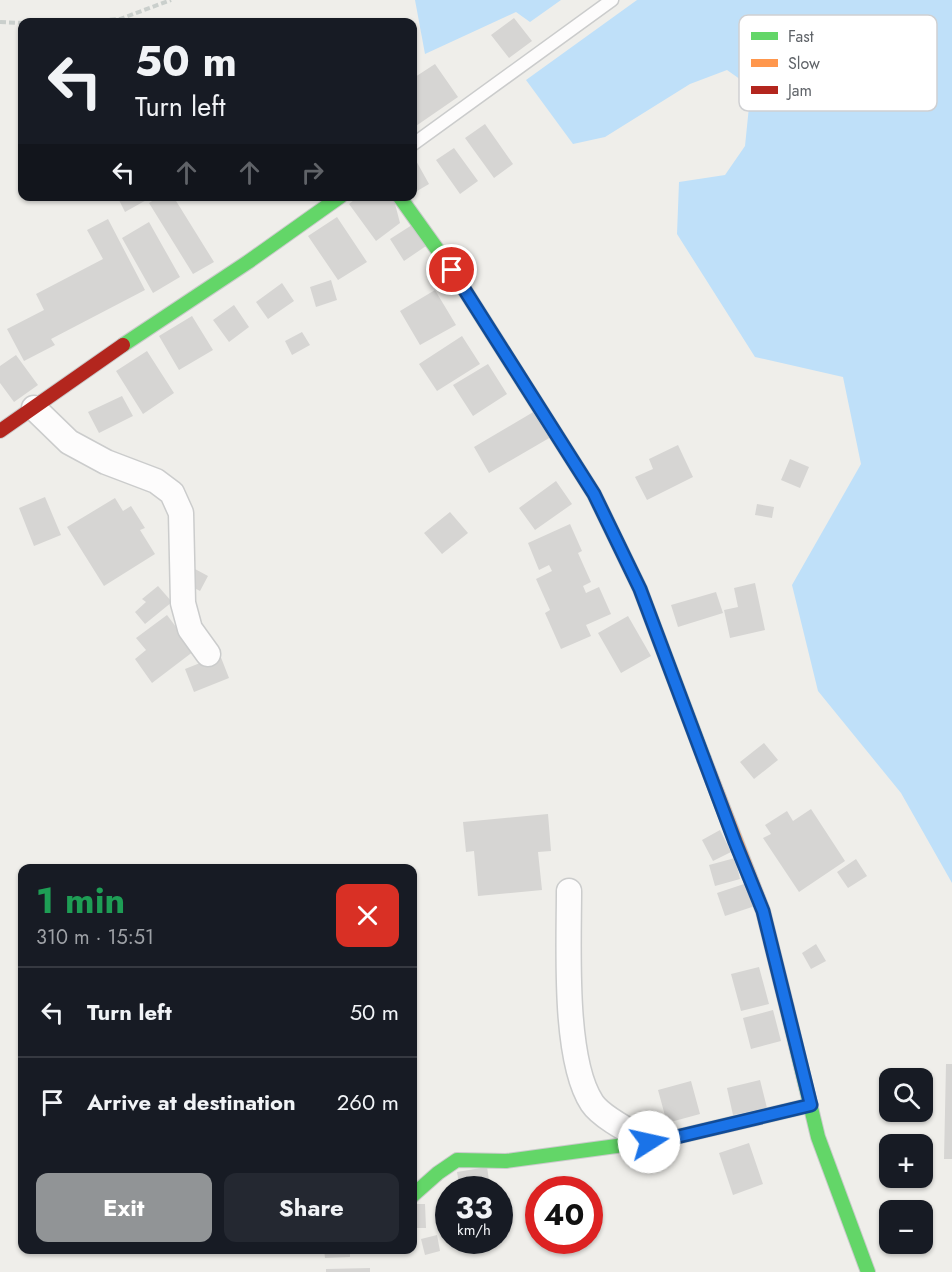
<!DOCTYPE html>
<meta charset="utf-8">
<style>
:root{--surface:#171b24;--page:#242831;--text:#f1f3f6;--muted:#9ea1a6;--line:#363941;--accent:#919496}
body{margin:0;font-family:Jost,sans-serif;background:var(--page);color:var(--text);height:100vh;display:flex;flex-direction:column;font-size:22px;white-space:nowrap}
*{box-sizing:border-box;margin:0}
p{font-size:20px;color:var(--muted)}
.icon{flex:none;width:33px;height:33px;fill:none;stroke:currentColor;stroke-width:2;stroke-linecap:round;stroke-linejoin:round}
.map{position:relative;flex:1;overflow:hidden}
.side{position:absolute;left:18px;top:864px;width:399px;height:390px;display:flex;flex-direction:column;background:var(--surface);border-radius:12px;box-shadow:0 2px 4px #0004}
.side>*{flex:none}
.hud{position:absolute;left:18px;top:18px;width:399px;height:183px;border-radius:12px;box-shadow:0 2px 4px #0004;background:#171b24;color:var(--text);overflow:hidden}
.fabs{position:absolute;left:879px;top:1068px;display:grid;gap:12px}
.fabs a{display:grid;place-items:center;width:54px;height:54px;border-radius:12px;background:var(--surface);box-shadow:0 2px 4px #0004;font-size:30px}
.speed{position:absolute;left:435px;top:1176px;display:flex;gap:12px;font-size:30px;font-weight:700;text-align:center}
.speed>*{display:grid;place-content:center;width:78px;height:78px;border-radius:50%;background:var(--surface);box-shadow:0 2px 4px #0004;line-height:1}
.speed small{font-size:15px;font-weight:400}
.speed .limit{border:9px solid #d22;background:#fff;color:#111}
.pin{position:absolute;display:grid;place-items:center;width:51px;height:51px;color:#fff;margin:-26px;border:3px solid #fff;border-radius:50%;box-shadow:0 2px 6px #0007}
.me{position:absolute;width:66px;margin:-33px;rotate:80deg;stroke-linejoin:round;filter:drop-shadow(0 0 4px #0008)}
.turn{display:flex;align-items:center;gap:21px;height:126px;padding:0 18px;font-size:27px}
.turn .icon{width:78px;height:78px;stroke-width:2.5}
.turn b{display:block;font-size:42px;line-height:51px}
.lanes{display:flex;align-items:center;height:57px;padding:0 18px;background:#0003;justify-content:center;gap:30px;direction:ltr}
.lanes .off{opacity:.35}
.round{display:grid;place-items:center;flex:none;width:63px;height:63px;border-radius:12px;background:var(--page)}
.overview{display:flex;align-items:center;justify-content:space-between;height:102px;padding:0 18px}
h1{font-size:36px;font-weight:700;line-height:45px;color:#1e9e55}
.primary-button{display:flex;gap:12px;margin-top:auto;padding:12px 18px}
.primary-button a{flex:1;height:69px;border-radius:12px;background:var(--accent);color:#fff;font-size:24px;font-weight:700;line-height:69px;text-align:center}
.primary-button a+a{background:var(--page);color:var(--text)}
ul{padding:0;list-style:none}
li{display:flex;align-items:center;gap:18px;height:90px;padding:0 18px;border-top:2px solid var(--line)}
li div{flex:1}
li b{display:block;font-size:22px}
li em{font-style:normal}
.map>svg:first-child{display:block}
.water{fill:#bfe0f9}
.building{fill:#d6d5d3}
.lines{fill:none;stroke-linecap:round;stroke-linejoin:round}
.lane-casing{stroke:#cbcccc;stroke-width:15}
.street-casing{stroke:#cbcccc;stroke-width:27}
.fast-casing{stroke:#cacacb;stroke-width:16}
.slow-casing{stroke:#cacacb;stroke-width:16}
.jam-casing{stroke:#cacacb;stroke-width:16}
.path{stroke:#cacfcc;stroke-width:4;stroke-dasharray:6 3;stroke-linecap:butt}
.lane{stroke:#fdfcfc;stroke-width:12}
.street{stroke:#fdfcfc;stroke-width:24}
.fast{stroke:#63d668;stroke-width:14}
.slow{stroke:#ff974d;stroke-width:14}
.jam{stroke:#b3261e;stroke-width:14}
.route-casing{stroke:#114b97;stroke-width:15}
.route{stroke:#1a73e8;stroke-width:10}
.key{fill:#fff;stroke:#cfd0d2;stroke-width:1.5}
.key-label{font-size:16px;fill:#5f6368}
</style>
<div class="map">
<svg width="952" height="1272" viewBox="0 0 952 1272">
<rect width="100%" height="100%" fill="#efeeea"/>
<!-- water -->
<path class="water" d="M415 0H561L530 22 516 12 425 54Z
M637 0H952V883L901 793 818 691 792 585 861 464 843 377 755 357 677 234 679 182 725 175 745 146 751 87 727 70 690 84 605 137 573 144 526 80Z"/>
<!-- building -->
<path class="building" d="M514 18 532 41 509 58 491 35Z
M435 64 458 97 413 128 412 79Z
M485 124 513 164 494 178 465 138Z
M454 148 478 181 460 194 436 160Z
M414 157 429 184 412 194V158Z
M117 196H149L150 198 125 212Z
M160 196H173L214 262 193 274 149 203Z
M359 196H393L400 223 376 241 349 204Z
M337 217 367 262 338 280 308 236Z
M108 219 145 290 51 339 55 345 24 361 7 329 44 310 36 294 103 259 87 230Z
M149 222 180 277 153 293 122 238Z
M412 225 426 246 404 261 390 239Z
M331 280 337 300 316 307 310 287Z
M282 283 294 301 268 319 256 302Z
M435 290 456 325 420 345 400 311Z
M234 305 249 327 229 342 213 320Z
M192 316 213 350 179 370 159 336Z
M302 332 310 345 292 355 285 341Z
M462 336 480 364 437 391 419 364Z
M147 351 174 393 143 414 116 371Z
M16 355 38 385 14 402 0 383V366Z
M488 364 507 394 473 416 453 385Z
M122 396 133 416 99 433 88 412Z
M535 411 551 437 489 473 474 447Z
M678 445 693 477 647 500 635 477 653 469 649 459Z
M790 459 809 467 800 488 781 480Z
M556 481 572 504 535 530 519 508Z
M45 497 61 535 34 546 19 508Z
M115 498 123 511 131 506 145 528 140 530 155 554 104 586 67 527Z
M757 504 774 507 772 518 755 515Z
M450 512 468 533 442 554 424 533Z
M570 524 582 551 578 553 591 582 583 586 586 593 599 587 611 614 586 625 591 636 561 649 545 613 550 610 536 579 552 571 549 565 539 570 528 543Z
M195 569 208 576 200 591 187 584Z
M755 583 765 630 730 638 724 610 738 607 734 588Z
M158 586 172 602 145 624 135 612 146 602 142 599Z
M716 592 723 613 678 627 671 605Z
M167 615 194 651 152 683 135 659 146 650 136 638Z
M628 616 651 656 621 673 598 633Z
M220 655 229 678 194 692 185 669Z
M764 743 778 760 754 779 740 762Z
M811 809 845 861 799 892 763 838 771 834 765 825 787 811 793 821Z
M548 814 551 851 538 852 542 890 478 896 474 851 466 852 463 822Z
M720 830 731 852 713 861 702 840Z
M735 858 740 879 715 886 709 865Z
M856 859 867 876 848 888 837 872Z
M747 883 755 906 725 916 717 893Z
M816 944 826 961 811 969 802 953Z
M759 967 769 1004 741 1011 731 974Z
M773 1010 781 1041 751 1049 743 1018Z
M946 1064H952V1159H944Z
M760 1080 767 1108 733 1115 727 1088Z
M691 1081 700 1114 667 1123 658 1090Z
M749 1143 763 1184 733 1195 719 1153Z
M487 1167 490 1187 460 1190 457 1172Z
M412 1204H425L426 1228H412Z
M437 1235 440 1251 425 1255 421 1239Z
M324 1250H350V1257L325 1258Z
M370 1268V1272H326V1269Z"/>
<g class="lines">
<defs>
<path id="lane" d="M412 145 612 0"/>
<path id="street" d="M34 408 69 442 106 462 156 481 172 493 181 513 183 603 190 629 208 654
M569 891C569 945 563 1059 592 1103 602 1118 633 1133 649 1142"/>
<path id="fast" d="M399 196 452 270 594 494 640 589 704 759
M123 345 248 262 341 196
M787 1008 818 1137 868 1272
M412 1196 438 1173 457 1160 506 1161 668 1139 811 1105"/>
<path id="slow" d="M704 759 763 911 787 1008"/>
<path id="jam" d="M0 431 123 345"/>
</defs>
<!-- lane casing -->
<use href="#lane" class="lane-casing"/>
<!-- street casing -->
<use href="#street" class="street-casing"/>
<!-- fast casing -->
<use href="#fast" class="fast-casing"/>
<!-- slow casing -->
<use href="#slow" class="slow-casing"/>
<!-- jam casing -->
<use href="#jam" class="jam-casing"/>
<!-- path -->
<path class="path" d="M0 22 22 23
M83 22 120 19 171 0"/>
<!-- lane -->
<use href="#lane" class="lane"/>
<!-- street -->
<use href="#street" class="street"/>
<!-- fast -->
<use href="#fast" class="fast"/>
<!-- slow -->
<use href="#slow" class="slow"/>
<!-- jam -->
<use href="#jam" class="jam"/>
</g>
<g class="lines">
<defs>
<path id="route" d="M452 270 594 494 640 589 735 842 763 911 811 1105 668 1139 649 1142"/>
</defs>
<!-- route casing -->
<use href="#route" class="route-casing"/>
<!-- route -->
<use href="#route" class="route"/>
</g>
<!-- legend -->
<rect x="739" y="15" width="198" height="96" rx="9" class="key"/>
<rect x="751" y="32" width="27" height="8" fill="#63d668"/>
<rect x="751" y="59" width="27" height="8" fill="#ff974d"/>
<rect x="751" y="86" width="27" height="8" fill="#b3261e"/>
<g class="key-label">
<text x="788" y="42">Fast</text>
<text x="788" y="69">Slow</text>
<text x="788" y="96">Jam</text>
</g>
</svg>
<div class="fabs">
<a><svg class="icon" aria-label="search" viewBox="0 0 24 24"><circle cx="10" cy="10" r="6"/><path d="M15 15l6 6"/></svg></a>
<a>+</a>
<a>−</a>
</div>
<div class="speed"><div>33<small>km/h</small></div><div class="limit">40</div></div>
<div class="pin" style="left:452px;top:270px;background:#d93025"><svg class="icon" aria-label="arrive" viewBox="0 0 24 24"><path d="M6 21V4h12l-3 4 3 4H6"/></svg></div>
<svg class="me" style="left:649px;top:1142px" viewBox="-20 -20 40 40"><circle r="19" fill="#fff"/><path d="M0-13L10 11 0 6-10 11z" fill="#1a73e8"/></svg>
<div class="hud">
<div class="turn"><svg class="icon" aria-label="left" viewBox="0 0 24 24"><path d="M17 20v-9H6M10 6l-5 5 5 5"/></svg><div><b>50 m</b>Turn left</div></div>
<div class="lanes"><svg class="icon" aria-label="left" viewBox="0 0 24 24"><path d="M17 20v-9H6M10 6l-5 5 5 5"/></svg><svg class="icon off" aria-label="ahead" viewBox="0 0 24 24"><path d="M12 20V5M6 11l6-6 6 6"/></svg><svg class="icon off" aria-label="ahead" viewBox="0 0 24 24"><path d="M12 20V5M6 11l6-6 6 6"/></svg><svg class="icon off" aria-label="right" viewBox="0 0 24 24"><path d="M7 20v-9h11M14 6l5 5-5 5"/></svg></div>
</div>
<section class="side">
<div class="overview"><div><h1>1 min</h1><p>310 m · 15:51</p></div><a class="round" style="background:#d93025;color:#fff"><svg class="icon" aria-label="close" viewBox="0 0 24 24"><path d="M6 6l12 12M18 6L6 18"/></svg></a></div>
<ul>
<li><svg class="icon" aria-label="left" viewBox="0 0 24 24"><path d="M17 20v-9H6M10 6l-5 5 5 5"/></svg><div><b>Turn left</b></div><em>50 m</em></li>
<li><svg class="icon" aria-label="arrive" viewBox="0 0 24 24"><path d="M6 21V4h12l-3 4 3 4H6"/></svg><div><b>Arrive at destination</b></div><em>260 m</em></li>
</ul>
<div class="primary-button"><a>Exit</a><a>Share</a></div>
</section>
</div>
